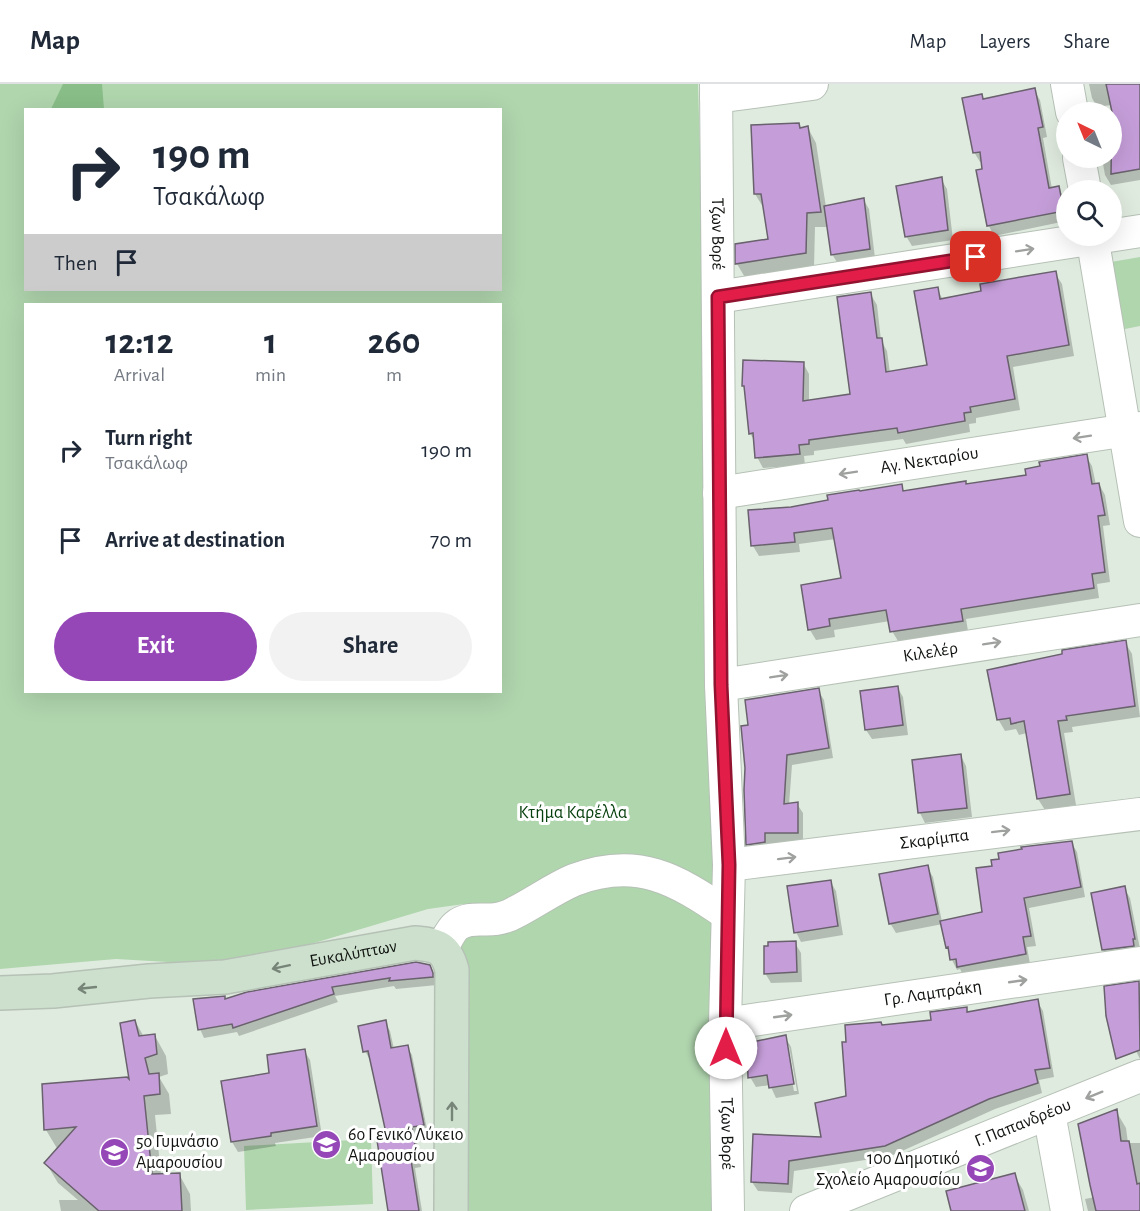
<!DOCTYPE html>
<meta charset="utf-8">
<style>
:root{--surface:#fff;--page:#f2f2f3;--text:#1f2937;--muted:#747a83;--line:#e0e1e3;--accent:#9547b7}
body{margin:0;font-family:"Alegreya Sans",sans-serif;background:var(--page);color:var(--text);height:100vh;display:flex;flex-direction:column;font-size:22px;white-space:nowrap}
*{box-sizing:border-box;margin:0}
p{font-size:20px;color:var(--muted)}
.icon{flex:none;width:33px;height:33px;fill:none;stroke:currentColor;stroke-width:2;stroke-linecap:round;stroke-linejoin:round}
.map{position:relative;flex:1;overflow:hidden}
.panel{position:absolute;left:24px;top:219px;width:478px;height:390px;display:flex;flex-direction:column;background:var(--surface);border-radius:0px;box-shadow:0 6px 24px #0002}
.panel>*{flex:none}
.guide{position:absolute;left:24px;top:24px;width:478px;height:183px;border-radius:0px;box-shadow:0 6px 24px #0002;background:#fff;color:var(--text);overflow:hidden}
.needle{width:39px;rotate:317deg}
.buttons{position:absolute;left:1056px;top:18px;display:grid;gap:12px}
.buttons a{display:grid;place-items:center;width:66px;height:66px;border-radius:50%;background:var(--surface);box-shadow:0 6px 24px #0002;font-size:30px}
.pin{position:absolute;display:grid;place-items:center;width:51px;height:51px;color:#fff;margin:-26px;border-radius:12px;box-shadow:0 3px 9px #0006}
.me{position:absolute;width:66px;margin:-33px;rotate:0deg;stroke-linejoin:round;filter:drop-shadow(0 0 4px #0008)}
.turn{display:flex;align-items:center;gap:21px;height:126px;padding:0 30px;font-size:27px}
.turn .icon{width:78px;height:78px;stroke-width:2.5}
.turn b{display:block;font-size:42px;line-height:51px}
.then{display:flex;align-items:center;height:57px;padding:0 30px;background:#0003;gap:12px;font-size:22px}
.eta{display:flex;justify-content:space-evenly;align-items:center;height:102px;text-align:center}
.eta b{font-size:36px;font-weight:700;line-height:42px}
.primary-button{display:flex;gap:12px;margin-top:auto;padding:12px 30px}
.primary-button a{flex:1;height:69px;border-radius:36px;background:var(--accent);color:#fff;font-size:24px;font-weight:700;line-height:69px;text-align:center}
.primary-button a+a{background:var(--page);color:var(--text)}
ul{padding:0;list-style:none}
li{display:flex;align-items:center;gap:18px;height:90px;padding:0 30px}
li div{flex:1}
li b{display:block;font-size:22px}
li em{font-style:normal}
header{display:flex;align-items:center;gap:36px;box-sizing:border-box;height:84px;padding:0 30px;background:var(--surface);border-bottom:2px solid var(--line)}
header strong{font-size:28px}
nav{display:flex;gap:33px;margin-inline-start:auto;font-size:21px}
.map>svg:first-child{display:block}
.green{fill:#b0d6ae;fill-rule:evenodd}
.forest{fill:#89be88}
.shadow{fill:#0003;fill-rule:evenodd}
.building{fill:#c59ed9;stroke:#69616d;stroke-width:1.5}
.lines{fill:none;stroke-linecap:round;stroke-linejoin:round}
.street-casing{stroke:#b6c1b6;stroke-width:34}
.secondary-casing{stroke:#b6c1b6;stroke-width:36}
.street{stroke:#fff;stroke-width:32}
.secondary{stroke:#cce0cd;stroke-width:33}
.oneway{stroke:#9fa19f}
.oneway2{stroke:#778478}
.route-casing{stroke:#92132f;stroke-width:15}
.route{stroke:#e11d48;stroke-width:10}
.labels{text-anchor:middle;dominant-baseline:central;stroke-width:6;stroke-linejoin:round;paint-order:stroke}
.street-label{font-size:18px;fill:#10130f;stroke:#fff}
.park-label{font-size:18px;fill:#043e0a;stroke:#fff}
.poi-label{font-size:18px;fill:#10130f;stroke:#fff;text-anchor:start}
</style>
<header>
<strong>Map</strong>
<nav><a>Map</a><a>Layers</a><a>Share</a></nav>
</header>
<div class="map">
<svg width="1140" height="1127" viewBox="0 0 1140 1127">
<rect width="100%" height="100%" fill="#e0ebdf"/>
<!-- green -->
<path class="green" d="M0 0H698C710 376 715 751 718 1127H467L460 852 464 820 428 825 237 882 116 875 0 885ZM26 26H501V206H26ZM26 220H501V608H26Z
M1140 173V242L1120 246 1111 178Z
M371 1055 373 1120 246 1126 244 1062Z"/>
<!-- forest -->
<path class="forest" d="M63 0H102L104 25H51Z"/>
<!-- shadow -->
<path class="shadow" d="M1089 0H1140V96L1111 101 1105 91 1102 74H1112V56L1116 55 1111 21 1097 23 1092 14Z
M1034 6 1040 16 1047 53 1043 54 1052 105 1058 104 1064 114 1066 126V137L994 152 989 142 978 88 984 86 983 78H980L974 68 981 11 984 16Z
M799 40 801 45 808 44 816 59 826 123 863 115 869 125 875 174 838 180 832 170 829 143H815L814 184 746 195 737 180 769 156 765 126 755 110Z
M941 95 947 105 953 156 912 162 906 152Z
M1055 189 1062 200 1074 272 1013 283 1020 326 976 334V339L969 340 970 348 906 360 903 355 814 367V371L804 372 805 381 763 384 757 373 755 358 750 349 803 279 809 290V318L851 311 870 209 877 221 881 256 887 267 890 289 929 282 937 204 943 216 983 208Z
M1086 372 1092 382 1096 401 1099 400 1105 411 1110 441 1103 442 1110 498 1097 500 1099 514 966 535 968 547 898 557 892 547 890 537 834 546 835 553 816 556 810 546 843 496 836 455 799 460 800 468 759 472 753 462 791 424 829 418 860 409 901 402 905 409 967 402 1027 393Z
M1125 558 1132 570 1140 633 1072 643 1073 648 1064 649 1076 721 1045 726 1038 715 1027 649 1019 651 1016 645 1005 647 998 635 1064 571Z
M897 603 903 613 908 651 872 655 866 646Z
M818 606 824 616 833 674 792 681 789 721 797 720 803 729V759H770V768L753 770 748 760 749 642Z
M961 672 966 682 972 733 925 739 920 729 914 677Z
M1071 758 1077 768 1085 813 1029 824 1036 862 1027 863 1030 880 964 893 960 885 957 886 952 876 951 869 947 863 943 840 896 849 890 839 927 783 933 793 942 838 984 830 993 783Z
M830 797 836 807 843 851 801 858 796 848Z
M1124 804 1130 814 1140 865 1109 876 1103 866 1093 810Z
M795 859 801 869 802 898 771 899 765 889Z
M428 882 437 899V901L396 905 394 902 335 912 338 918 239 952 237 948 204 954 200 945 225 916Z
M1140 899V975L1136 967 1111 903Z
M1037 917 1043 927 1054 993 1039 996 1042 1009 995 1025 891 1072 794 1087 792 1109 758 1107 752 1098 822 1055 848 1013 882 943 933 937 966 924 969 929Z
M135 937 144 953 155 952 166 972 168 990 159 993 169 1010 171 1030 155 1031 161 1091 179 1090 190 1110 191 1127H61L59 1116H78L58 1099 46 1079 58 1066 46 1046 131 1000Z
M385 938 390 947 394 965 407 963 412 971 428 1050 416 1052 421 1083 415 1084 422 1127H390L388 1050 372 976H370L365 967Z
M785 953 791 963 799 1010 776 1014 770 1001 756 1003 750 993ZM786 962H789L797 1007H794Z
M304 966 310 976 322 1052 275 1059 276 1062 238 1068 232 1058 271 990Z
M1116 1027 1126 1044 1128 1059H1140V1127H1088L1085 1115 1095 1113Z
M1014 1091 1023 1106 1029 1127H953Z"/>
<!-- building -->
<path class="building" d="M1106 0H1140V85L1111 90 1112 28Z
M1035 4 1043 43 1038 44 1049 104 1059 102 1064 127 987 142 976 86 982 85 980 68 973 69 962 14 982 10 983 15Z
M799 39 800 44 808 42 821 128 807 129 806 169 735 180V160L768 155 761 110H754L751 41Z
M942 93 948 146 905 153 896 102Z
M864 114 870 165 831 171 824 122Z
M1056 187 1069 261 1007 272 1015 315 970 323 971 328 964 329 965 337 898 349 897 344 809 356V360L799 361 800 370 755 374 753 349 749 350 744 302H742L743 276 804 278 803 317 850 310 837 213 871 208 877 254H882L886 288 927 281 914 207 938 203 940 215 981 207 980 200Z
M1087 370 1092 400 1099 399 1105 431 1098 432 1105 488 1092 490 1094 504 961 525 963 537 890 548 886 526 829 535 830 542 808 546 801 501 841 494 832 444 794 449 795 458 751 462 748 426 791 423 828 416 827 411 859 406 860 407 902 400 903 407 966 397V400L1026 391 1025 385 1040 382 1039 378Z
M1126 556 1135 622 1066 632 1067 636 1058 637 1070 710 1037 715 1024 637 1011 640 1010 634 997 636 987 586 1062 570V566Z
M898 602 903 641 865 646 860 607Z
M819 604 829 664 787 671 784 720 798 718V749H765V758L746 761 744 706 745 684 741 642 748 641 745 616Z
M961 670 967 724 918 729 912 676Z
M1072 757 1081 803 1024 814 1031 852 1023 853 1026 870 957 883 956 875 950 876 948 863 946 864 940 837 982 828 976 784 992 782 991 776 999 775 998 769 1022 765 1021 763Z
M928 781 938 830 889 840 879 790Z
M831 796 838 842 794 849 787 802Z
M1125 802 1135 855H1133L1134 862 1102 866 1091 809Z
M796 857 797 888 764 890V862H768V858Z
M416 878 430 881 433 889V893L389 897 390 894 332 903 334 910 233 944 232 940 198 946 193 915 225 912V915L247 908Z
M1139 897 1140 966 1116 975 1106 932 1104 902Z
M1038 915 1050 984 1035 986 1038 999 989 1015 885 1062 789 1077 788 1100 751 1098 753 1050 821 1053 815 1019 846 1012 842 958H846L845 941 881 938 882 941 931 936 930 928 967 923V928Z
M135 936 139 952 155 950 157 970 145 974 149 990 159 989 160 1010 144 1012 152 1090 180 1089 182 1127H99L44 1079 76 1043 44 1046 42 1000 127 993 129 995 120 939Z
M386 936 391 964 408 961 424 1041 412 1043 417 1074 411 1076 419 1127H388L376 1050 386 1049 368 967 363 968 358 942Z
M786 951 794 1000 769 1004 767 991 748 994 747 959Z
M305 965 317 1042 271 1049V1052L231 1058 221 997 269 989 267 971Z
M1117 1025 1121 1057H1129L1137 1100 1140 1099V1127H1096L1090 1101 1078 1040Z
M1015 1089 1025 1127H951L946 1107Z"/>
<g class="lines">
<defs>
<g id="street">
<path id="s1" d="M716 0 721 601 729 781 725 940 728 1127"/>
<path d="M1067 0 1072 28"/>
<path d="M716 13 812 0"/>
<path d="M1079 74 1085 106"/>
<path d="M1092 152 1140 437"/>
<path d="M718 213 1140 147"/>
<path id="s2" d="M719 409 1140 344"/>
<path id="s3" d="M721 601 1140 536"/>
<path id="s4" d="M729 781 1140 730"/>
<path d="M441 865C446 858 450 847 456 842 468 832 483 837 496 835 502 834 509 832 514 829 534 819 553 805 574 796 637 772 676 795 727 830"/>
<path id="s5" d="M725 940 1140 879"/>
<path d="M1049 1029 1067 1127"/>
<path id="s6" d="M806 1127 1140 992"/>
</g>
<g id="secondary">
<path id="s7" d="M0 909 53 907 149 897 225 893 415 859C437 861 446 863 452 886L451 1127"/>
</g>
</defs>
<!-- street casing -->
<use href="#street" class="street-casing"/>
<!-- secondary casing -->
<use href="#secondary" class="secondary-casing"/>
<!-- street -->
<use href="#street" class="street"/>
<!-- secondary -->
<use href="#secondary" class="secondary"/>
</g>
<!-- one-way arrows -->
<defs><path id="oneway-shaft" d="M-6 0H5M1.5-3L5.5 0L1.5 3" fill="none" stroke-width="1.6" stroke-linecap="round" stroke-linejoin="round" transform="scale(1.5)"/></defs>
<g class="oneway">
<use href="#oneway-shaft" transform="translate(1025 166) rotate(-9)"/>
<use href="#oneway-shaft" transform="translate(1082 353) rotate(171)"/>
<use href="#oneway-shaft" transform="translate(848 389) rotate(171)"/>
<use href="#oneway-shaft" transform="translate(992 559) rotate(-9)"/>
<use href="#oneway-shaft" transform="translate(779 592) rotate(-9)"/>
<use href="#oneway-shaft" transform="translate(1001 747) rotate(-7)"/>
<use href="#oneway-shaft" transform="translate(787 774) rotate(-7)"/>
<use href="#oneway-shaft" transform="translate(1018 897) rotate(-8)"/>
<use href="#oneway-shaft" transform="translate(783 932) rotate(-8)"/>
<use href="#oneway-shaft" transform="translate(1094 1011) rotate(158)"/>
</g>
<g class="oneway2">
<use href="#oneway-shaft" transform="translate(281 883) rotate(168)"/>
<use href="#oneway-shaft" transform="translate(87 904) rotate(174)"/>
<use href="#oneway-shaft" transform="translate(452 1027) rotate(-90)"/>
</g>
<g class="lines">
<defs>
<path id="route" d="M726 964 729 781 721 601 718 213 976 173"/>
</defs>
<!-- route casing -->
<use href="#route" class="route-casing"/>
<!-- route -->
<use href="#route" class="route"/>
</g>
<!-- icons -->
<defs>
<symbol id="school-disc" viewBox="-11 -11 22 22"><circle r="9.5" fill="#9547b7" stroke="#fff"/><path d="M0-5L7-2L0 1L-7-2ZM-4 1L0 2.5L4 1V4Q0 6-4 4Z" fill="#fff"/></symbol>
<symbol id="university-disc" viewBox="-11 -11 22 22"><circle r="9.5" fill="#9547b7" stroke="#fff"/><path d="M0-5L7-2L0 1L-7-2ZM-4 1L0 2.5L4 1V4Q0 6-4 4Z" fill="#fff"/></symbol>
</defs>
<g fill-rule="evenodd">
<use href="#school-disc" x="310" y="1044" width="33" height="33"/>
<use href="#university-disc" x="98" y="1052" width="33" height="33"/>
<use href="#school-disc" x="964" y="1068" width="33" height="33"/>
</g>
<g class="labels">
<!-- street labels -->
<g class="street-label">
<text stroke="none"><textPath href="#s1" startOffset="150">Τζων Βορέ</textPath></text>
<text stroke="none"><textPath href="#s2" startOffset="213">Αγ. Νεκταρίου</textPath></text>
<text stroke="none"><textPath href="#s3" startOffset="212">Κιλελέρ</textPath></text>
<text stroke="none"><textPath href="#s4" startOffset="207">Σκαρίμπα</textPath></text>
<text stroke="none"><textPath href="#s7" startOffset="356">Ευκαλύπτων</textPath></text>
<text stroke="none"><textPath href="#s5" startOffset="210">Γρ. Λαμπράκη</textPath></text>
<text stroke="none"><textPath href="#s6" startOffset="234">Γ. Παπανδρέου</textPath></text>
<text stroke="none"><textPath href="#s1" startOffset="1050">Τζων Βορέ</textPath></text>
</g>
<!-- park labels -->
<g class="park-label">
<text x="573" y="729">Κτήμα Καρέλλα</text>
</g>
<!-- poi labels -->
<g class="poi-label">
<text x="348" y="1051">6ο Γενικό Λύκειο<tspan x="348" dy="21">Αμαρουσίου</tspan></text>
<text x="136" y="1058">5ο Γυμνάσιο<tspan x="136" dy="21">Αμαρουσίου</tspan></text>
<text x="960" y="1075" text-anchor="end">10ο Δημοτικό<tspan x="960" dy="21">Σχολείο Αμαρουσίου</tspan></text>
</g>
</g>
</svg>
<div class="buttons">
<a><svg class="needle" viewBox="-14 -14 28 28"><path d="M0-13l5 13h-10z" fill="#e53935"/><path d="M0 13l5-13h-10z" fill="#747a83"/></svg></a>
<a><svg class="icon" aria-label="search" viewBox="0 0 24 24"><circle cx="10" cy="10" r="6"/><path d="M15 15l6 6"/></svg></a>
</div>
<div class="pin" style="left:976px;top:173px;background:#d93025"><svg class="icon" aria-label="arrive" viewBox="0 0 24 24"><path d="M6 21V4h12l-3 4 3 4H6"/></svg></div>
<svg class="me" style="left:726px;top:964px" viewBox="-20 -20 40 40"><circle r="19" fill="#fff"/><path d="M0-13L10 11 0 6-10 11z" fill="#e11d48"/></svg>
<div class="guide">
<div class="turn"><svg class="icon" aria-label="right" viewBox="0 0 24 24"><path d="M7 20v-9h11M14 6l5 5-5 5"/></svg><div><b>190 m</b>Τσακάλωφ</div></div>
<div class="then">Then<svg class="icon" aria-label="arrive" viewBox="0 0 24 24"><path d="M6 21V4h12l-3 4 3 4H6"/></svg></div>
</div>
<section class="panel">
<div class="eta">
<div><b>12:12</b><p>Arrival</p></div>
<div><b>1</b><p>min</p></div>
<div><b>260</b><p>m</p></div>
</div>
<ul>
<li><svg class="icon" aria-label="right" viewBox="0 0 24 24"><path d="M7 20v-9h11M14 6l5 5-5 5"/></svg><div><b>Turn right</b><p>Τσακάλωφ</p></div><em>190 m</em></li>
<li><svg class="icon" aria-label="arrive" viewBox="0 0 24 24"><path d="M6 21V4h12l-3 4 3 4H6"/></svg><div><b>Arrive at destination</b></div><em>70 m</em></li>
</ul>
<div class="primary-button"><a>Exit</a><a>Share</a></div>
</section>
</div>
